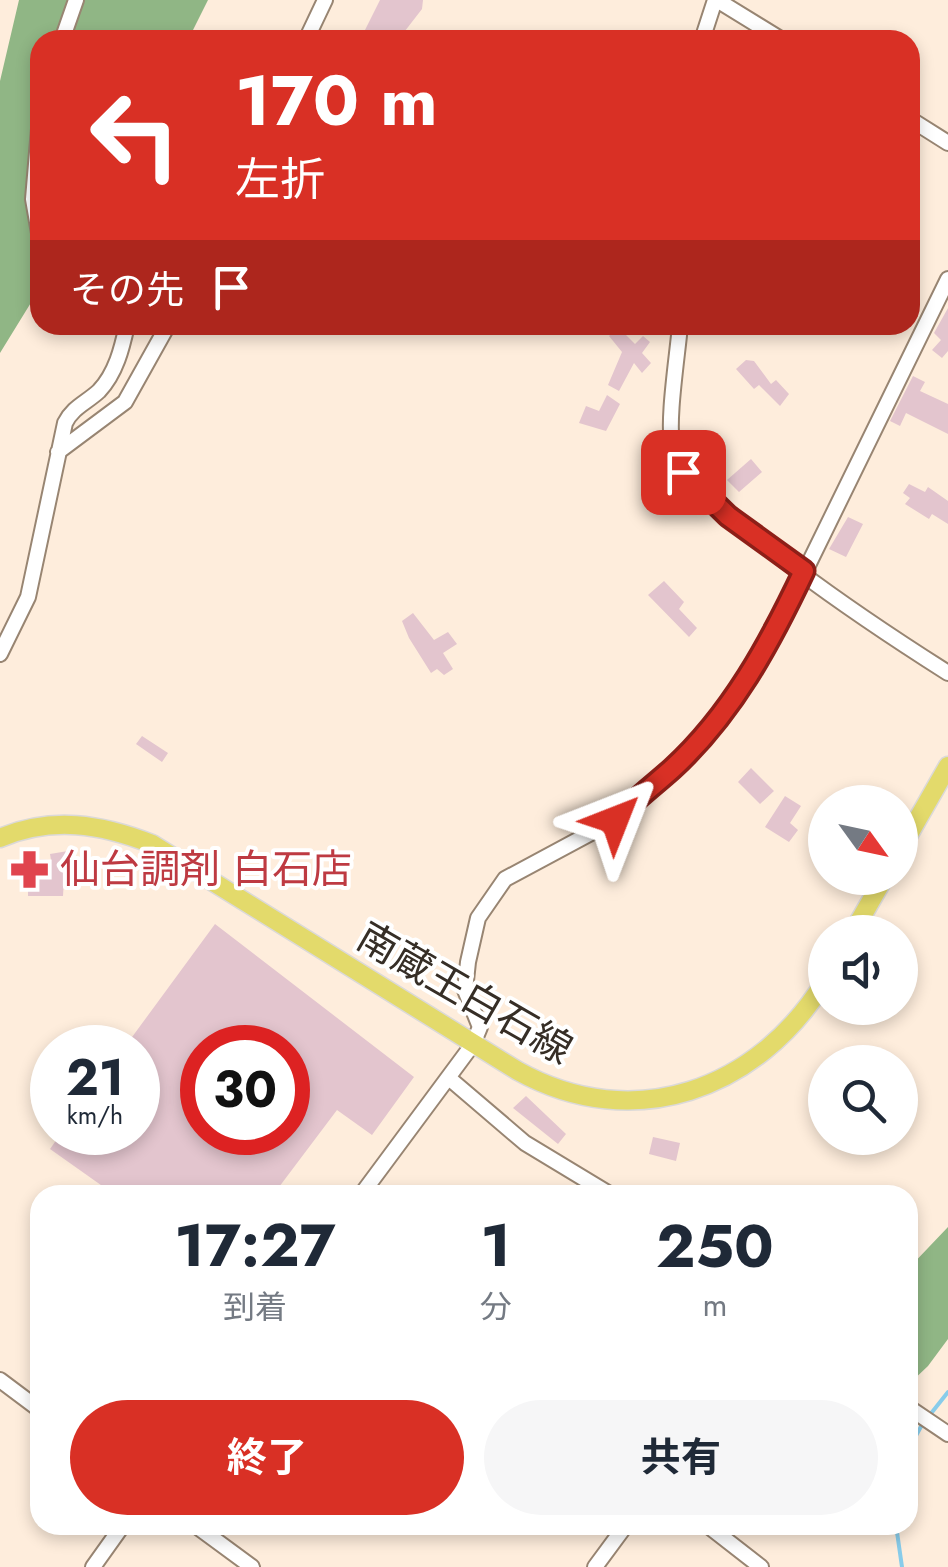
<!DOCTYPE html>
<html lang="ja">
<meta charset="utf-8">
<style>
:root{--surface:#fff;--page:#f6f6f7;--text:#1f2937;--muted:#747a83;--accent:#d93025}
body{margin:0;font-family:Jost,"Noto Sans JP",sans-serif;background:var(--page);color:var(--text);height:100vh;display:flex;flex-direction:column;font-size:38px;white-space:nowrap}
*{box-sizing:border-box;margin:0}
p{font-size:32px;color:var(--muted)}
.icon{flex:none;width:55px;height:55px;fill:none;stroke:currentColor;stroke-width:2;stroke-linecap:round;stroke-linejoin:round}
.map{position:relative;flex:1;overflow:hidden}
.side{position:absolute;left:30px;top:1185px;width:888px;height:350px;display:flex;flex-direction:column;background:var(--surface);border-radius:30px;box-shadow:0 5px 15px #0003}
.side>*{flex:none}
.banner{position:absolute;left:30px;top:30px;width:890px;height:305px;border-radius:30px;box-shadow:0 5px 15px #0003;background:#d93025;color:#fff;overflow:hidden}
.needle{width:65px;rotate:123deg}
.tools{position:absolute;left:808px;top:785px;display:grid;gap:20px}
.tools a{display:grid;place-items:center;width:110px;height:110px;border-radius:50%;background:var(--surface);box-shadow:0 5px 15px #0003;font-size:50px}
.speed{position:absolute;left:30px;top:1025px;display:flex;gap:20px;font-size:50px;font-weight:700;text-align:center}
.speed>*{display:grid;place-content:center;width:130px;height:130px;border-radius:50%;background:var(--surface);box-shadow:0 5px 15px #0003;line-height:1}
.speed small{font-size:25px;font-weight:400}
.speed .limit{border:15px solid #d22;background:#fff;color:#111}
.pin{position:absolute;display:grid;place-items:center;width:85px;height:85px;color:#fff;margin:-42px;border-radius:20px;box-shadow:0 5px 15px #0006}
.me{position:absolute;width:110px;margin:-55px;rotate:45deg;stroke-linejoin:round;filter:drop-shadow(0 0 8px #0008)}
.turn{display:flex;align-items:center;gap:35px;height:210px;padding:0 40px;font-size:45px}
.turn .icon{width:130px;height:130px;stroke-width:2.5}
.turn b{display:block;font-size:70px;line-height:85px}
.then{display:flex;align-items:center;height:95px;padding:0 40px;background:#0003;gap:20px;font-size:38px}
.eta{display:flex;justify-content:space-evenly;align-items:center;height:170px;text-align:center}
.eta b{font-size:60px;font-weight:700;line-height:70px}
.button{display:flex;gap:20px;margin-top:auto;padding:20px 40px}
.button a{flex:1;height:115px;border-radius:60px;background:var(--accent);color:#fff;font-size:40px;font-weight:700;line-height:115px;text-align:center}
.button a+a{background:var(--page);color:var(--text)}
.map>svg:first-child{display:block}
.forest{fill:#90b685}
.lines{fill:none;stroke-linecap:round;stroke-linejoin:round}
.stream{stroke:#88ccea;stroke-width:4}
.building{fill:#e3c5ce;fill-rule:evenodd}
.minor-casing{stroke:#988572;stroke-width:18}
.major-casing{stroke:#dbd9d8;stroke-width:21}
.minor{stroke:#fff;stroke-width:14}
.major{stroke:#e3da6b;stroke-width:18}
.route-casing{stroke:#8d1f18;stroke-width:25}
.route{stroke:#d93025;stroke-width:18}
.labels{text-anchor:middle;dominant-baseline:central;stroke-width:8;stroke-linejoin:round;paint-order:stroke}
.health-label{font-size:40px;fill:#be3a42;stroke:#fff;text-anchor:start}
.street-label{font-size:40px;fill:#362e26;stroke:#fff}
</style>
<div class="map">
<svg width="948" height="1567" viewBox="0 0 948 1567">
<rect width="100%" height="100%" fill="#feeddc"/>
<!-- forest -->
<path class="forest" d="M19 0H208L188 40H40V288L0 353V81Z
M948 1227V1339L928 1366 908 1385V1269Z"/>
<g class="lines">
<!-- stream -->
<path class="stream" d="M929 1416 948 1392
M908 1450 923 1423
M896 1525 902 1567"/>
</g>
<!-- building -->
<path class="building" d="M380 0H423L422 9 398 40H360Z
M948 308V351L942 358 932 350 941 340 934 333Z
M618 327 635 344 643 336 650 342 642 353 651 363 642 373 634 363 619 391 608 385 622 352 609 336Z
M746 360 754 361 771 384 776 380 789 394 780 406 759 385 754 389 736 369Z
M913 376 925 382 920 391 948 404V434L906 413 900 426 890 421Z
M607 395 620 404 606 431 579 423 586 406 599 411Z
M751 459 762 472 739 492 727 480Z
M909 484 925 492 928 487 948 501V524L932 514 929 519 905 504 910 498 903 493Z
M848 517 863 524 846 557 829 549Z
M664 581 684 602 679 609 697 628 689 637 648 595Z
M413 613 434 640 448 632 457 644 443 653 453 669 444 675 437 669 431 673 409 638 402 621Z
M142 736 168 753 162 762 136 744Z
M751 768 774 791 760 804 738 782Z
M785 796 801 806 790 823 798 830 789 842 765 827Z
M74 850V876L64 878 63 896H28V883H23L25 859 51 860 50 854Z
M215 924 414 1077 372 1135 337 1110 273 1195H115L50 1149 62 1132H138V1048H124ZM202 1048H288V1132H202Z
M526 1096 566 1134 558 1144 513 1108Z
M653 1137 680 1143 676 1161 649 1154Z"/>
<g class="lines">
<defs>
<path id="minor" d="M717 0 782 40
M62 40 76 0
M306 40 325 0
M702 40 715 0
M40 117 33 199 40 239
M910 119 948 143
M680 325C678 352 666 426 673 447 692 508 888 635 948 673
M58 452 125 402 168 325
M0 654 28 597 65 423C73 407 86 403 99 391 116 373 122 348 127 325
M450 1079 525 1143 611 1195
M361 1195 473 1044 480 1027 465 990 468 962 478 918 505 879 615 820 673 769 740 691 770 643 948 279
M0 1380 40 1410
M908 1407 948 1434
M195 1525 252 1567
M707 1525 761 1567
M93 1567 123 1525
M595 1567 626 1525"/>
<path id="major" d="M0 838C52 816 101 824 152 844L518 1071C634 1135 758 1090 825 981
M900 850 948 766
M853 932 884 878"/>
</defs>
<!-- minor casing -->
<use href="#minor" class="minor-casing"/>
<!-- major casing -->
<use href="#major" class="major-casing"/>
<!-- minor -->
<use href="#minor" class="minor"/>
<!-- major -->
<use href="#major" class="major"/>
</g>
<g class="lines">
<defs>
<path id="route" d="M615 820C633 801 653 786 672 769 732 714 770 643 804 571L728 516 683 472"/>
</defs>
<!-- route casing -->
<use href="#route" class="route-casing"/>
<!-- route -->
<use href="#route" class="route"/>
</g>
<!-- icons -->
<defs>
<symbol id="pharmacy-bare" viewBox="-9 -9 18 18"><path d="M-2-6h4v4h4v4h-4v4h-4v-4h-4v-4h4Z" fill="#e0444e" stroke="#fff" stroke-width="2.5" paint-order="stroke"/></symbol>
</defs>
<g fill-rule="evenodd">
<use href="#pharmacy-bare" x="2" y="842" width="55" height="55"/>
</g>
<g class="labels">
<!-- health labels -->
<g class="health-label">
<text x="60" y="869">仙台調剤 白石店</text>
</g>
<!-- street labels -->
<g class="street-label">
<text transform="translate(465 993) rotate(30)">南蔵王白石線</text>
</g>
</g>
</svg>
<div class="tools">
<a><svg class="needle" viewBox="-14 -14 28 28"><path d="M0-13l5 13h-10z" fill="#e53935"/><path d="M0 13l5-13h-10z" fill="#747a83"/></svg></a>
<a><svg class="icon" aria-label="sound" viewBox="0 0 24 24"><path d="M4 9h4l5-4v14l-5-4H4zM17 9q2 3 0 6"/></svg></a>
<a><svg class="icon" aria-label="search" viewBox="0 0 24 24"><circle cx="10" cy="10" r="6"/><path d="M15 15l6 6"/></svg></a>
</div>
<div class="speed"><div>21<small>km/h</small></div><div class="limit">30</div></div>
<div class="pin" style="left:683px;top:472px;background:#d93025"><svg class="icon" aria-label="arrive" viewBox="0 0 24 24"><path d="M6 21V4h12l-3 4 3 4H6"/></svg></div>
<svg class="me" style="left:615px;top:820px" viewBox="-20 -20 40 40"><path d="M0-17L14 15 0 8-14 15z" fill="#d93025" stroke="#fff" stroke-width="4"/></svg>
<div class="banner">
<div class="turn"><svg class="icon" aria-label="left" viewBox="0 0 24 24"><path d="M17 20v-9H6M10 6l-5 5 5 5"/></svg><div><b>170 m</b>左折</div></div>
<div class="then">その先<svg class="icon" aria-label="arrive" viewBox="0 0 24 24"><path d="M6 21V4h12l-3 4 3 4H6"/></svg></div>
</div>
<section class="side">
<div class="eta">
<div><b>17:27</b><p>到着</p></div>
<div><b>1</b><p>分</p></div>
<div><b>250</b><p>m</p></div>
</div>
<div class="button"><a>終了</a><a>共有</a></div>
</section>
</div>
